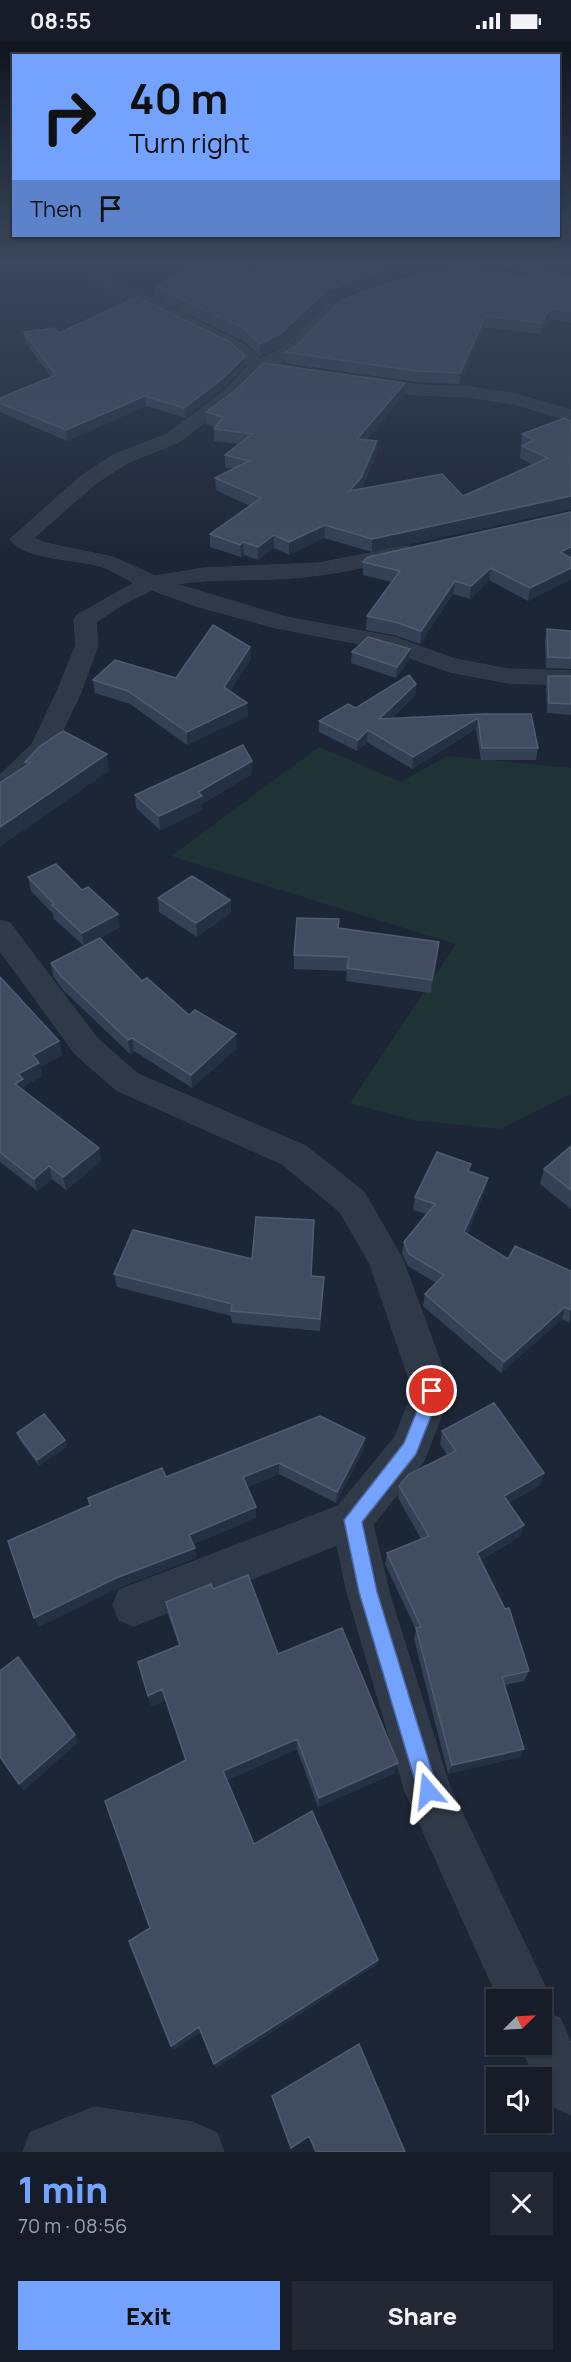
<!DOCTYPE html>
<meta charset="utf-8">
<style>
:root{--surface:#161c28;--page:#232934;--text:#f1f3f6;--muted:#9ea1a8;--line:#353a45;--accent:#74a3ff}
body{margin:0;font-family:Manrope,sans-serif;background:var(--page);color:var(--text);height:100vh;display:flex;flex-direction:column;font-size:22px;white-space:nowrap}
*{box-sizing:border-box;margin:0}
p{font-size:20px;color:var(--muted)}
.icon{flex:none;width:33px;height:33px;fill:none;stroke:currentColor;stroke-width:2;stroke-linecap:round;stroke-linejoin:round}
.map{position:relative;height:2110px;overflow:hidden}
.side{display:flex;flex-direction:column;background:var(--surface);flex:1}
.side>*{flex:none}
.banner{position:absolute;left:12px;top:12px;width:548px;height:183px;border-radius:0px;box-shadow:0 2px 4px #0004,0 0 0 2px var(--line);background:#74a3ff;color:#111;overflow:hidden}
.needle{width:39px;rotate:66deg}
.buttons{position:absolute;left:486px;top:1947px;display:grid;gap:12px}
.buttons a{display:grid;place-items:center;width:66px;height:66px;border-radius:0px;background:var(--surface);box-shadow:0 2px 4px #0004,0 0 0 2px var(--line);font-size:30px}
.pin{position:absolute;display:grid;place-items:center;width:51px;height:51px;color:#fff;margin:-26px;border:3px solid #fff;border-radius:50%;box-shadow:0 2px 6px #0007}
.me{position:absolute;width:66px;margin:-33px;rotate:343deg;stroke-linejoin:round;filter:drop-shadow(0 0 4px #0008)}
.turn{display:flex;align-items:center;gap:21px;height:126px;padding:0 18px;font-size:27px}
.turn .icon{width:78px;height:78px;stroke-width:2.5}
.turn b{display:block;font-size:42px;line-height:51px}
.then{display:flex;align-items:center;height:57px;padding:0 18px;background:#0003;gap:12px;font-size:22px}
.round{display:grid;place-items:center;flex:none;width:63px;height:63px;border-radius:0px;background:var(--page)}
.summary{display:flex;align-items:center;justify-content:space-between;height:102px;padding:0 18px}
h1{font-size:36px;font-weight:800;line-height:45px;color:var(--accent)}
.button{display:flex;gap:12px;margin-top:auto;padding:12px 18px}
.button a{flex:1;height:69px;border-radius:0px;background:var(--accent);color:#111;font-size:24px;font-weight:800;line-height:69px;text-align:center}
.button a+a{background:var(--page);color:var(--text)}
.status{display:flex;justify-content:space-between;align-items:center;height:42px;padding:0 30px;background:var(--surface);direction:ltr}
.status svg{height:16px;fill:currentColor}
.map>svg:first-child{display:block}
.green{fill:#1f3337}
.lines{fill:none;stroke-linecap:round;stroke-linejoin:round}
.minor-casing{stroke:#3a4250;stroke-width:1}
.major-casing{stroke:#3a4250;stroke-width:1}
.minor{fill:#303947;fill-rule:evenodd}
.major{fill:#4e5767;fill-rule:evenodd}
.wall{fill:#344054}
.shaded-wall{fill:#253043}
.building{fill:#414c60;stroke:#515c70;stroke-width:1.5}
.route{fill:#74a3ff;stroke:#4b6aa6;stroke-width:1.5}
</style>
<div class="status"><b>08:55</b><svg viewBox="0 0 49 12"><path d="M0 12V9h3v3zM5 12V6h3v6zM10 12V3h3v9zM15 12V0h3v12zM26 1h20v11H26zM47 4h2v5h-2z"/></svg></div>
<div class="map">
<svg width="571" height="2110" viewBox="0 0 571 2110">
<rect width="100%" height="100%" fill="#1d2636"/>
<!-- green -->
<path class="green" d="M319 705 401 740 447 714 571 726V1052L500 1087 413 1078 350 1061 456 902 171 814Z"/>
<g class="lines">
<defs>
<path id="minor" d="M104 219H121L109 230 107 235 244 302 260 317 281 307 326 263 374 245 382 250 379 253 338 269 293 315 277 322 284 323 286 327 284 331 262 330 236 357 179 400 127 421 95 442 34 496 45 501 113 515 155 534 204 526 319 521 406 504 413 506 416 510 413 514C373 524 332 533 291 536 253 539 214 536 176 542L286 575 394 595 455 617 508 627 571 629V643L508 641 450 630 381 606 276 586 196 564 152 548 125 561 96 580 98 603 81 650 55 705 9 753 0 755V733L32 702 57 650 76 603 74 578 77 573 134 541C123 535 111 528 100 524 77 517 24 518 10 497L81 434 113 413 167 392 224 349 248 324 232 308 94 240 91 237 97 225Z
M363 334 418 343 470 345 516 352 571 368V379L514 362 470 355 418 353 357 343 354 339 357 335Z
M0 878 10 881 97 996 138 1032 306 1104 364 1150 403 1218 451 1349 424 1419 373 1483 389 1550 449 1743 543 1940 550 1958 545 1970 560 1976 571 2001V2073C550 2064 542 2060 542 2036H535L520 2002H542V1958H499L405 1749 347 1550 337 1503 134 1584 119 1578 113 1563 119 1548 338 1464 395 1395 413 1349 370 1222 340 1170 282 1122 116 1048 75 1012 0 909Z
M95 2065 192 2080 217 2091 224 2110H23L30 2091Z"/>
<path id="major" d="M495 219H520L571 234V244L497 222Z"/>
</defs>
<!-- minor casing -->
<use href="#minor" class="minor-casing"/>
<!-- major casing -->
<use href="#major" class="major-casing"/>
<!-- minor -->
<use href="#minor" class="minor"/>
<!-- major -->
<use href="#major" class="major"/>
</g>
<!-- wall -->
<path class="wall" d="M430 223 325 261 280 305 260 314 245 300 155 256V244Z
M524 236 571 244V281L549 277 540 292 485 285 459 342 416 340 285 321V310L295 305Z
M24 290 245 314V324L222 347 185 376 146 364 67 399 0 370V356L51 335 25 300Z
M405 341 404 353 366 398 377 399V411L361 447 463 454 533 423 520 416 522 392 564 376 571 467 372 510 324 496 289 513 274 506 258 518 244 513 241 515 210 505V492L250 464 216 448 215 436 233 427 225 425V413L239 402 214 399V387L215 385 206 382V370Z
M571 470V537L528 559 489 538 470 557 453 552 420 602 394 593 366 588 367 574 392 540 363 533V520Z
M547 587 571 589V627L546 626 545 598Z
M250 605 251 617 230 649 248 674 187 703 130 662 95 651 93 638 176 636Z
M352 610 409 618 396 636 351 621Z
M548 634H571V673L547 671 546 644Z
M416 642 415 653 391 677 484 672 538 706 536 718H481L476 687 412 727 367 700 357 709 319 690V679L356 666Z
M252 732 202 762 203 768 160 788 136 766 135 753Z
M28 835 82 848 120 885 89 902 189 973 237 1006 192 1046 134 1009 130 1012 63 948 53 934 51 921 84 904 54 877 53 872 31 849Z
M158 856 230 858 231 871 197 895 159 870Z
M338 886 438 914 431 951 346 939 347 929 294 927V913Z
M0 935 59 999 62 1013 40 1025 42 1034 24 1044 26 1051 99 1106 101 1119 66 1148 52 1137 37 1149 0 1120Z
M571 1104V1167L540 1142 544 1127Z
M470 1130 485 1149 467 1192 508 1217 571 1229 570 1281 562 1277 501 1331 423 1264 425 1252 436 1241 408 1224 402 1212 404 1200 426 1172 413 1168 415 1155Z
M114 1232 311 1234 324 1235 320 1289 232 1281 231 1274 117 1245Z
M442 1389 544 1431 540 1443 509 1461 524 1483 520 1494 481 1518 529 1629 524 1639 505 1643 524 1707 520 1715 448 1732 414 1597 416 1588 385 1522 387 1511 421 1497 398 1456 399 1444 447 1413 440 1402Z
M17 1391 67 1404 39 1424 19 1397Z
M364 1407 336 1461 279 1432 247 1445 256 1476 193 1502 195 1506 196 1516 118 1546 38 1585 90 1463 88 1456 166 1435Z
M213 1547 395 1731 318 1765 297 1707 227 1738 254 1802 378 1918 376 1923 216 2026 201 1990 173 2008 150 1886 185 1718 165 1658 151 1665 138 1620 179 1603 168 1573 166 1560Z"/>
<!-- shaded-wall -->
<path class="shaded-wall" d="M408 219H431L430 223 325 261 280 305 260 314V302L326 249Z
M551 266 549 277 540 292 541 281Z
M486 274 485 285 459 342 460 331Z
M245 314V324L222 347 185 376 184 366Z
M405 341 404 353 357 409V397Z
M145 354 146 364 67 399 66 388Z
M377 399V411L361 449H349Z
M571 454V467L372 510V497Z
M325 483 324 496 289 513V500Z
M274 493V506L258 518V505Z
M243 500 244 513 241 515 240 503Z
M571 505V517L560 510Z
M491 526 489 538 470 557 471 544Z
M571 526V537L528 559 530 546Z
M455 539 453 552 420 602 421 589Z
M250 605 251 617 224 658V645Z
M410 607 409 618 396 636 397 625Z
M416 642 415 653 378 689 379 677Z
M247 661 248 674 187 703V690Z
M478 676 476 687 412 727 413 715Z
M368 688 367 700 357 709 358 698Z
M107 712 109 729 0 805V785Z
M252 719V732L202 762 203 768 160 788 159 774Z
M230 858 231 871 197 895 196 881Z
M118 872 120 885 84 905 82 891Z
M439 900 438 914 431 951 432 938Z
M236 992 237 1006 192 1046 191 1033Z
M132 996 134 1009 130 1012 128 998Z
M59 999 62 1013 40 1025 42 1034 24 1044 26 1051 15 1042 18 1032 33 1013Z
M99 1106 101 1119 66 1148 63 1135Z
M49 1124 52 1137 37 1149 34 1137Z
M488 1136 485 1149 462 1203 464 1190Z
M565 1265 562 1277 501 1331 504 1320Z
M365 1396 364 1407 336 1461 337 1450Z
M65 1398 67 1404 39 1424 37 1418Z
M279 1421V1432L244 1446 243 1435Z
M544 1431 540 1443 500 1466 504 1454Z
M256 1465V1476L191 1503 189 1493Z
M524 1483 520 1494 474 1522 477 1511Z
M195 1506 196 1516 118 1546 38 1585 34 1576 116 1536Z
M162 1647 165 1658 151 1665 148 1654Z
M75 1693 78 1701 23 1749 19 1742Z
M297 1697V1707L224 1739 223 1729Z
M524 1707 520 1715 448 1732 452 1723Z
M398 1721 395 1731 318 1765 319 1756Z
M378 1918 376 1923 216 2026 214 2022Z
M199 1985 201 1990 173 2008 171 2004Z"/>
<!-- building -->
<path class="building" d="M189 219H408L326 249 280 292 260 302 245 287 155 244 180 232Z
M452 219H458L524 236 528 233 562 239 559 242 571 244V270L551 266 541 281 486 274 460 331 417 329 285 310 295 305 340 260 367 248 425 231Z
M137 255 230 300 245 314 222 337 184 366 145 354 66 388 0 361V356L56 333 24 290 54 286 59 291Z
M263 321 405 341 357 397 377 399 361 436 349 449 442 432 463 454 548 416 522 404 535 398 522 392 564 376 571 379V454L372 497 325 483 289 500 274 493 258 505 243 500 240 503 210 492 261 456 215 436 249 419 225 413 252 392 214 387 223 375 206 370 237 347Z
M571 470V505L560 510 571 516V526L530 546 491 526 471 544 455 539 421 589 395 580 367 574 400 529 363 520 368 515Z
M213 583 250 605 224 645 247 661 187 690 128 649 93 638 115 618 176 636Z
M547 587 571 589V616L548 615Z
M368 595 410 607 397 625 352 610Z
M409 633 416 642 379 677 484 672H531L538 706H482L478 676 413 715 368 688 358 698 319 679 348 662 356 666Z
M548 634H571V662L549 661Z
M63 689 107 712 0 785V741L30 721 25 720 40 704Z
M243 703 252 719 198 750 202 754 159 774 135 753Z
M56 822 82 848 88 845 118 872 82 891 52 863 54 862 28 835Z
M192 834 230 858 196 881 158 856Z
M297 876 339 877 338 886 439 900 432 938 347 926 349 915 294 913Z
M100 896 142 939 147 936 189 973 195 968 236 992 191 1033 132 996 128 998 61 934 51 921Z
M0 935 59 999 33 1013 39 1021 18 1032 23 1037 15 1042 99 1106 63 1135 49 1124 34 1137 0 1110Z
M571 1104V1148L544 1127Z
M437 1110 471 1122 468 1129 488 1136 464 1190 508 1217 515 1204 571 1229V1268L565 1265 504 1320 425 1252 444 1233 409 1212 404 1200 435 1162 415 1155Z
M256 1175 314 1178 311 1234 324 1235 320 1277 231 1269 232 1262 114 1232 133 1188 252 1217Z
M494 1361 544 1431 504 1454 524 1483 477 1511 505 1567 509 1566 529 1629 502 1635 524 1707 452 1723 416 1586 421 1585 387 1511 429 1494 399 1444 409 1432 456 1409 442 1389Z
M44 1372 65 1398 37 1418 17 1391Z
M320 1374 365 1396 337 1450 279 1421 243 1435 256 1465 189 1493 195 1506 116 1536 34 1576 8 1499 90 1463 88 1456 162 1426 166 1435Z
M248 1533 278 1612 342 1586 398 1721 319 1756 297 1697 223 1729 254 1802 312 1769 378 1918 214 2022 199 1985 171 2004 129 1899 150 1886 105 1759 186 1718 162 1647 148 1654 138 1620 180 1603 166 1560 211 1542 213 1547Z
M18 1615 75 1693 19 1742 0 1715V1629Z
M359 2002 405 2110H316L309 2094 291 2106 272 2054Z"/>
<!-- sky -->
<linearGradient id="sky" x2="0" y2="1"><stop stop-color="#10151e"/><stop offset="0.43" stop-color="#3a475d"/><stop offset="1" stop-color="#3a475d" stop-opacity="0"/></linearGradient>
<rect width="571" height="515" fill="url(#sky)"/>
<!-- route -->
<path class="route" d="M432 1341 438 1344 441 1349 416 1412 362 1480 377 1550 438 1749 435 1756 428 1759 421 1756 418 1749 359 1550 344 1478 404 1401 427 1344Z"/>
</svg>
<div class="buttons">
<a><svg class="needle" viewBox="-14 -14 28 28"><path d="M0-13l5 13h-10z" fill="#e53935"/><path d="M0 13l5-13h-10z" fill="#9ea1a8"/></svg></a>
<a><svg class="icon" aria-label="sound" viewBox="0 0 24 24"><path d="M4 9h4l5-4v14l-5-4H4zM17 9q2 3 0 6"/></svg></a>
</div>
<div class="pin" style="left:432px;top:1349px;background:#d93025"><svg class="icon" aria-label="arrive" viewBox="0 0 24 24"><path d="M6 21V4h12l-3 4 3 4H6"/></svg></div>
<svg class="me" style="left:428px;top:1749px" viewBox="-20 -20 40 40"><path d="M0-17L14 15 0 8-14 15z" fill="#74a3ff" stroke="#fff" stroke-width="4"/></svg>
<div class="banner">
<div class="turn"><svg class="icon" aria-label="right" viewBox="0 0 24 24"><path d="M7 20v-9h11M14 6l5 5-5 5"/></svg><div><b>40 m</b>Turn right</div></div>
<div class="then">Then<svg class="icon" aria-label="arrive" viewBox="0 0 24 24"><path d="M6 21V4h12l-3 4 3 4H6"/></svg></div>
</div>
</div>
<section class="side">
<div class="summary"><div><h1>1 min</h1><p>70 m · 08:56</p></div><a class="round"><svg class="icon" aria-label="close" viewBox="0 0 24 24"><path d="M6 6l12 12M18 6L6 18"/></svg></a></div>
<div class="button"><a>Exit</a><a>Share</a></div>
</section>
